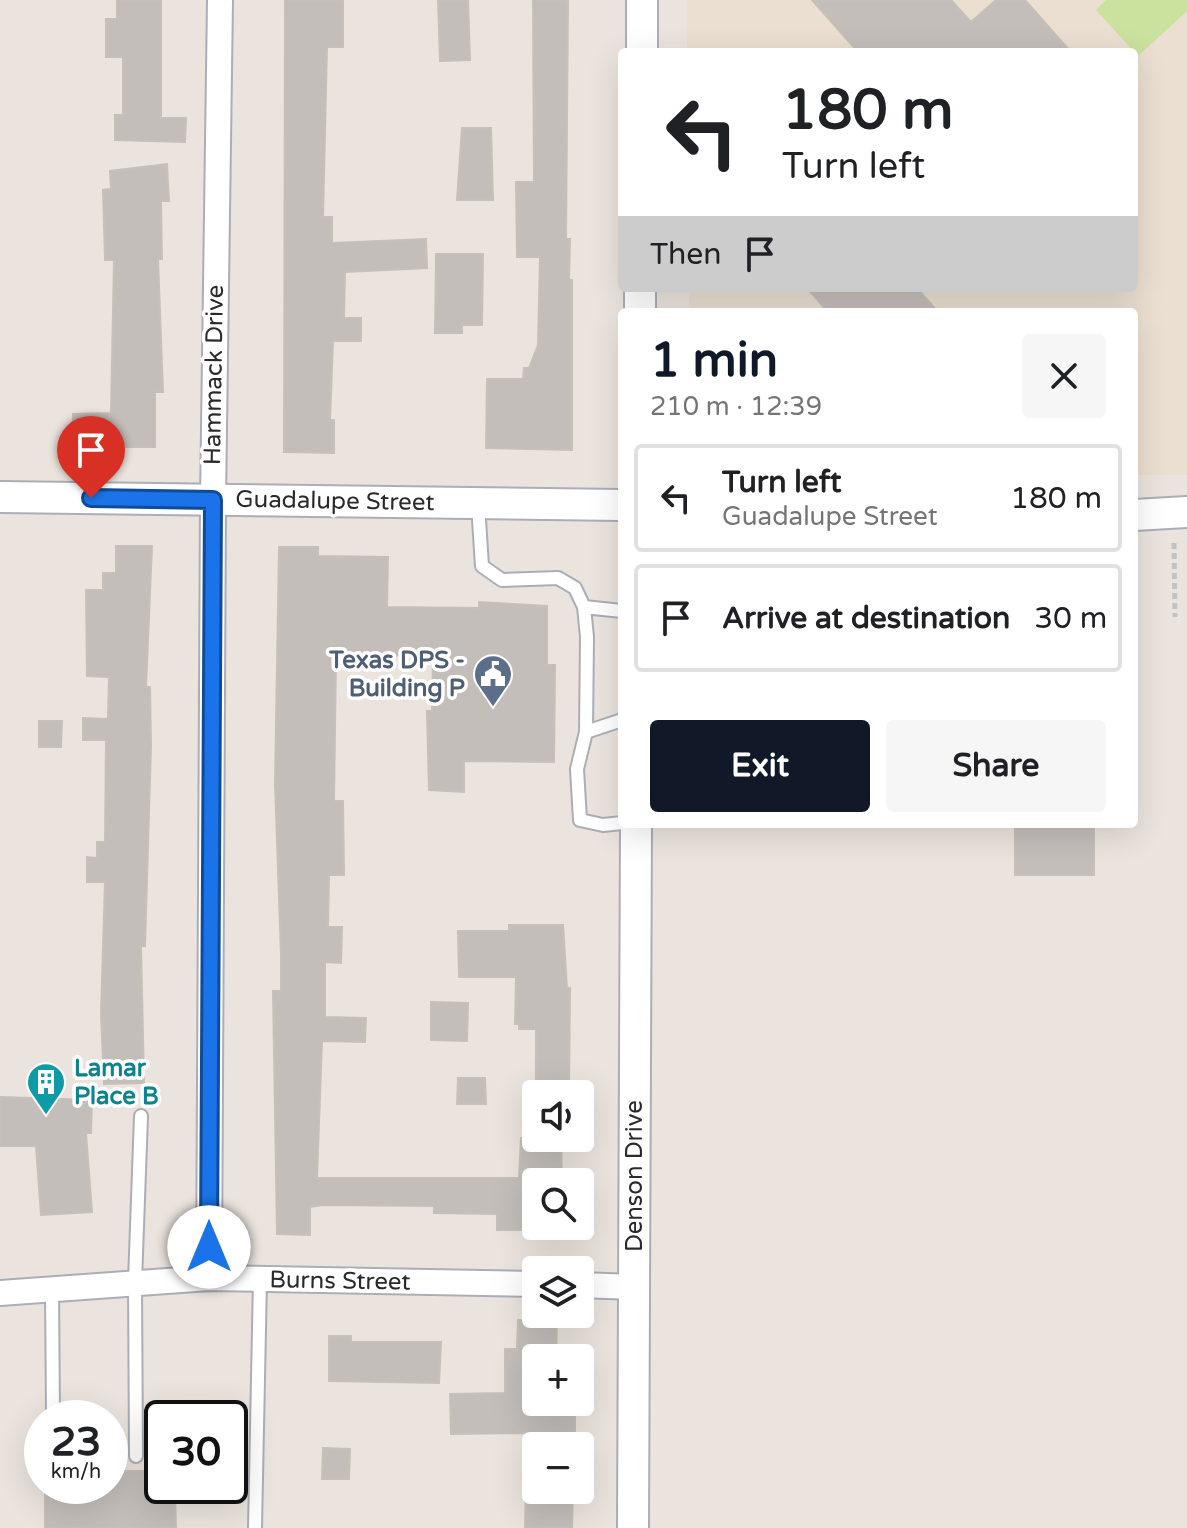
<!DOCTYPE html>
<meta charset="utf-8">
<style>
:root{--surface:#fff;--page:#f6f6f6;--text:#202124;--muted:#757577;--line:#e0e0e0;--accent:#111827}
body{margin:0;font-family:"Varela Round",sans-serif;background:var(--page);color:var(--text);height:100vh;display:flex;flex-direction:column;font-size:30px;white-space:nowrap}
*{box-sizing:border-box;margin:0}
p{font-size:26px;color:var(--muted)}
.icon{flex:none;width:44px;height:44px;fill:none;stroke:currentColor;stroke-width:2;stroke-linecap:round;stroke-linejoin:round}
.map{position:relative;flex:1;overflow:hidden}
.sheet{position:absolute;left:618px;top:308px;width:520px;height:520px;display:flex;flex-direction:column;background:var(--surface);border-radius:8px;box-shadow:0 8px 32px #0002}
.sheet>*{flex:none}
.guide{position:absolute;left:618px;top:48px;width:520px;height:244px;border-radius:8px;box-shadow:0 8px 32px #0002;background:#fff;color:var(--text);overflow:hidden}
.tools{position:absolute;left:522px;top:1080px;display:grid;gap:16px}
.tools a{display:grid;place-items:center;width:72px;height:72px;border-radius:8px;background:var(--surface);box-shadow:0 8px 32px #0002;font-size:40px}
.speed{position:absolute;left:24px;top:1400px;display:flex;gap:16px;font-size:40px;font-weight:700;text-align:center}
.speed>*{display:grid;place-content:center;width:104px;height:104px;border-radius:50%;background:var(--surface);box-shadow:0 8px 32px #0002;line-height:1}
.speed small{font-size:20px;font-weight:400}
.speed .limit{border:4px solid #111;border-radius:12px;background:#fff;color:#111}
.pin{position:absolute;display:grid;place-items:center;width:68px;height:68px;color:#fff;margin:-82px -34px;border-radius:50% 50% 50% 0;rotate:-45deg;box-shadow:0 0 8px #0007}
.pin .icon{rotate:45deg}
.me{position:absolute;width:88px;margin:-44px;rotate:0deg;stroke-linejoin:round;filter:drop-shadow(0 0 6px #0008)}
.turn{display:flex;align-items:center;gap:28px;height:168px;padding:0 32px;font-size:36px}
.turn .icon{width:104px;height:104px;stroke-width:2.5}
.turn b{display:block;font-size:56px;line-height:68px}
.then{display:flex;align-items:center;height:76px;padding:0 32px;background:#0003;gap:16px;font-size:30px}
.round{display:grid;place-items:center;flex:none;width:84px;height:84px;border-radius:8px;background:var(--page)}
.summary{display:flex;align-items:center;justify-content:space-between;height:136px;padding:0 32px}
h1{font-size:48px;font-weight:800;line-height:60px;color:var(--accent)}
.cta{display:flex;gap:16px;margin-top:auto;padding:16px 32px}
.cta a{flex:1;height:92px;border-radius:8px;background:var(--accent);color:#fff;font-size:32px;font-weight:800;line-height:92px;text-align:center}
.cta a+a{background:var(--page);color:var(--text)}
ul{padding:0;list-style:none}
li{display:flex;align-items:center;gap:24px;height:108px;margin:0 16px 12px;padding:0 16px;border:4px solid var(--line);border-radius:8px}
li div{flex:1}
li b{display:block;font-size:30px}
li em{font-style:normal}
.map>svg:first-child{display:block}
.education{fill:#eadfd0}
.pitch{fill:#cbe19e}
.building{fill:#c3beba;stroke:#c6c0b8;stroke-width:2}
.lines{fill:none;stroke-linecap:round;stroke-linejoin:round}
.service-casing{stroke:#abaeb5;stroke-width:16}
.minor-casing{stroke:#abaeb5;stroke-width:28}
.tertiary-casing{stroke:#abaeb5;stroke-width:34}
.path{stroke:#c3c3c3;stroke-width:5;stroke-dasharray:6 4;stroke-linecap:butt}
.service{stroke:#fff;stroke-width:12}
.minor{stroke:#fff;stroke-width:24}
.tertiary{stroke:#fff;stroke-width:30}
.route-casing{stroke:#114b97;stroke-width:20}
.route{stroke:#1a73e8;stroke-width:14}
.labels{text-anchor:middle;dominant-baseline:central;stroke-width:7;stroke-linejoin:round;paint-order:stroke}
.street-label{font-size:24px;fill:#2a2a2a;stroke:#fff}
.service-label{font-size:24px;font-weight:bold;fill:#4e5e75;stroke:#fff;text-anchor:end}
.culture-label{font-size:24px;font-weight:bold;fill:#0d838f;stroke:#fff;text-anchor:start}
</style>
<div class="map">
<svg width="1187" height="1528" viewBox="0 0 1187 1528">
<rect width="100%" height="100%" fill="#ebe4de"/>
<!-- education -->
<path class="education" d="M687 0H1187V475H1134V312H689V288H1134V52H687Z"/>
<!-- pitch -->
<path class="pitch" d="M1106 0H1187V11L1138 56 1096 10Z"/>
<!-- building -->
<path class="building" d="M117 0H161V118H186L185 142 115 140V115H123V57H106V19H117Z
M285 0H343V47H327L323 217H332V243L426 239 427 268 345 272 344 318H361V341H333L330 420H334V453L284 452Z
M438 0H468L470 60 440 61Z
M533 0H568L566 239H570L569 280H572V450L486 448 487 379H523L524 368H529L538 345 540 257H517L516 182H534Z
M812 0H951L971 22 996 0H1025L1071 52H858Z
M462 128H491L493 200H457Z
M167 164 169 201H161L162 259H158L163 392H155V447H74L73 414 111 413 114 260H105L103 190 111 189 110 171Z
M436 254H483L482 325H462V333H435Z
M807 288H917L938 312H828Z
M116 546H152L146 687H150L151 746 145 946H141L144 1083 104 1084 101 1014 105 882H87V857L97 858V842H105L106 740H83V718L108 719 109 677 87 676 86 590H103V573H116Z
M279 547H318V556L388 557 387 607 479 608V602L547 606V665H555L554 762 464 761V792L429 790 427 711H432L433 656 336 655 334 801H343L344 875H329L328 927H342L341 963 325 962V1017L366 1018 365 1042 322 1041 317 1178H519L521 1138H561L562 1182H536V1230H497V1214L434 1213V1206L323 1205 310 1207V1235L277 1234 273 991H281V955L275 783Z
M39 721H62L61 747H39Z
M1015 824H1094V875H1015Z
M509 925H563L567 988H570L569 1092H536V1029H519V1024H515L516 977H459L458 931H509Z
M431 1002 468 1003 467 1041 431 1040Z
M458 1078H485L486 1104H457Z
M0 1097 92 1100 91 1133H86L92 1212 41 1215 36 1146H0Z
M518 1320 557 1321 556 1358H536V1402H575V1446H527V1433L451 1434 450 1394 505 1393V1349H517Z
M329 1336H351V1342H441L439 1383 329 1381Z
M323 1448 350 1449 349 1479H322Z
M110 1471H162V1486H173L175 1491 176 1528H45V1486H110Z
M526 1490H573L572 1528H525Z"/>
<g class="lines">
<defs>
<path id="service" d="M478 504 482 566 502 580 558 578 575 588 584 607 587 637 586 732
M584 607 622 611
M622 720 586 732 577 769 580 820 603 825 622 823
M52 1288 53 1418
M136 1456 135 1282 141 1116
M255 1528 260 1279"/>
<path id="minor" d="M209 1278 213 500 220 0
M580 1285 634 1287
M0 1293 209 1278 536 1284"/>
<path id="tertiary" d="M642 52V0
M640 312V288
M0 497 622 505
M1134 515 1187 512
M633 1528 636 824"/>
</defs>
<!-- service casing -->
<use href="#service" class="service-casing"/>
<!-- minor casing -->
<use href="#minor" class="minor-casing"/>
<!-- tertiary casing -->
<use href="#tertiary" class="tertiary-casing"/>
<!-- path -->
<path class="path" d="M1174 543 1175 617"/>
<!-- service -->
<use href="#service" class="service"/>
<!-- minor -->
<use href="#minor" class="minor"/>
<!-- tertiary -->
<use href="#tertiary" class="tertiary"/>
</g>
<g class="lines">
<defs>
<path id="route" d="M91 498 213 500 209 1247"/>
</defs>
<!-- route casing -->
<use href="#route" class="route-casing"/>
<!-- route -->
<use href="#route" class="route"/>
</g>
<!-- icons -->
<defs>
<symbol id="civic-pin" viewBox="-11 -11 22 30"><path d="M0 17L-7.5 6A9.5 9.5 0 1 1 7.5 6Z" fill="#5c6f8a" stroke="#fff"/><path d="M-.6-6.5H3V-4.5H.6V-3L4-1V1h2V6H-6V1h2V-1L-.6-3ZM-1.2 2.5V6h2.4V2.5Z" fill="#fff"/></symbol>
<symbol id="building-pin" viewBox="-11 -11 22 30"><path d="M0 17L-7.5 6A9.5 9.5 0 1 1 7.5 6Z" fill="#0f9aa8" stroke="#fff"/><path d="M-4-6H4V6H1V3H-1V6H-4ZM-2.5-4.3h1.7v1.8h-1.7ZM.8-4.3h1.7v1.8H.8ZM-2.5-1h1.7V.8h-1.7ZM.8-1h1.7V.8H.8Z" fill="#fff"/></symbol>
</defs>
<g fill-rule="evenodd">
<use href="#civic-pin" x="471" y="652" width="44" height="60"/>
<use href="#building-pin" x="24" y="1060" width="44" height="60"/>
</g>
<g class="labels">
<!-- street labels -->
<g class="street-label">
<text transform="translate(214 375) rotate(-89)">Hammack Drive</text>
<text transform="translate(335 501) rotate(1)">Guadalupe Street</text>
<text transform="translate(634 1176) rotate(-90)">Denson Drive</text>
<text transform="translate(340 1281) rotate(1)">Burns Street</text>
</g>
<!-- service labels -->
<g class="service-label">
<text x="465" y="660">Texas DPS -<tspan x="465" dy="28">Building P</tspan></text>
</g>
<!-- culture labels -->
<g class="culture-label">
<text x="74" y="1068">Lamar<tspan x="74" dy="28">Place B</tspan></text>
</g>
</g>
</svg>
<div class="tools">
<a><svg class="icon" aria-label="sound" viewBox="0 0 24 24"><path d="M4 9h4l5-4v14l-5-4H4zM17 9q2 3 0 6"/></svg></a>
<a><svg class="icon" aria-label="search" viewBox="0 0 24 24"><circle cx="10" cy="10" r="6"/><path d="M15 15l6 6"/></svg></a>
<a><svg class="icon" aria-label="layers" viewBox="0 0 24 24"><path d="M12 4l9 5-9 5-9-5zM3 14l9 5 9-5"/></svg></a>
<a>+</a>
<a>−</a>
</div>
<div class="speed"><div>23<small>km/h</small></div><div class="limit">30</div></div>
<div class="pin" style="left:91px;top:498px;background:#d93025"><svg class="icon" aria-label="arrive" viewBox="0 0 24 24"><path d="M6 21V4h12l-3 4 3 4H6"/></svg></div>
<svg class="me" style="left:209px;top:1247px" viewBox="-20 -20 40 40"><circle r="19" fill="#fff"/><path d="M0-13L10 11 0 6-10 11z" fill="#1a73e8"/></svg>
<div class="guide">
<div class="turn"><svg class="icon" aria-label="left" viewBox="0 0 24 24"><path d="M17 20v-9H6M10 6l-5 5 5 5"/></svg><div><b>180 m</b>Turn left</div></div>
<div class="then">Then<svg class="icon" aria-label="arrive" viewBox="0 0 24 24"><path d="M6 21V4h12l-3 4 3 4H6"/></svg></div>
</div>
<section class="sheet">
<div class="summary"><div><h1>1 min</h1><p>210 m · 12:39</p></div><a class="round"><svg class="icon" aria-label="close" viewBox="0 0 24 24"><path d="M6 6l12 12M18 6L6 18"/></svg></a></div>
<ul>
<li><svg class="icon" aria-label="left" viewBox="0 0 24 24"><path d="M17 20v-9H6M10 6l-5 5 5 5"/></svg><div><b>Turn left</b><p>Guadalupe Street</p></div><em>180 m</em></li>
<li><svg class="icon" aria-label="arrive" viewBox="0 0 24 24"><path d="M6 21V4h12l-3 4 3 4H6"/></svg><div><b>Arrive at destination</b></div><em>30 m</em></li>
</ul>
<div class="cta"><a>Exit</a><a>Share</a></div>
</section>
</div>
